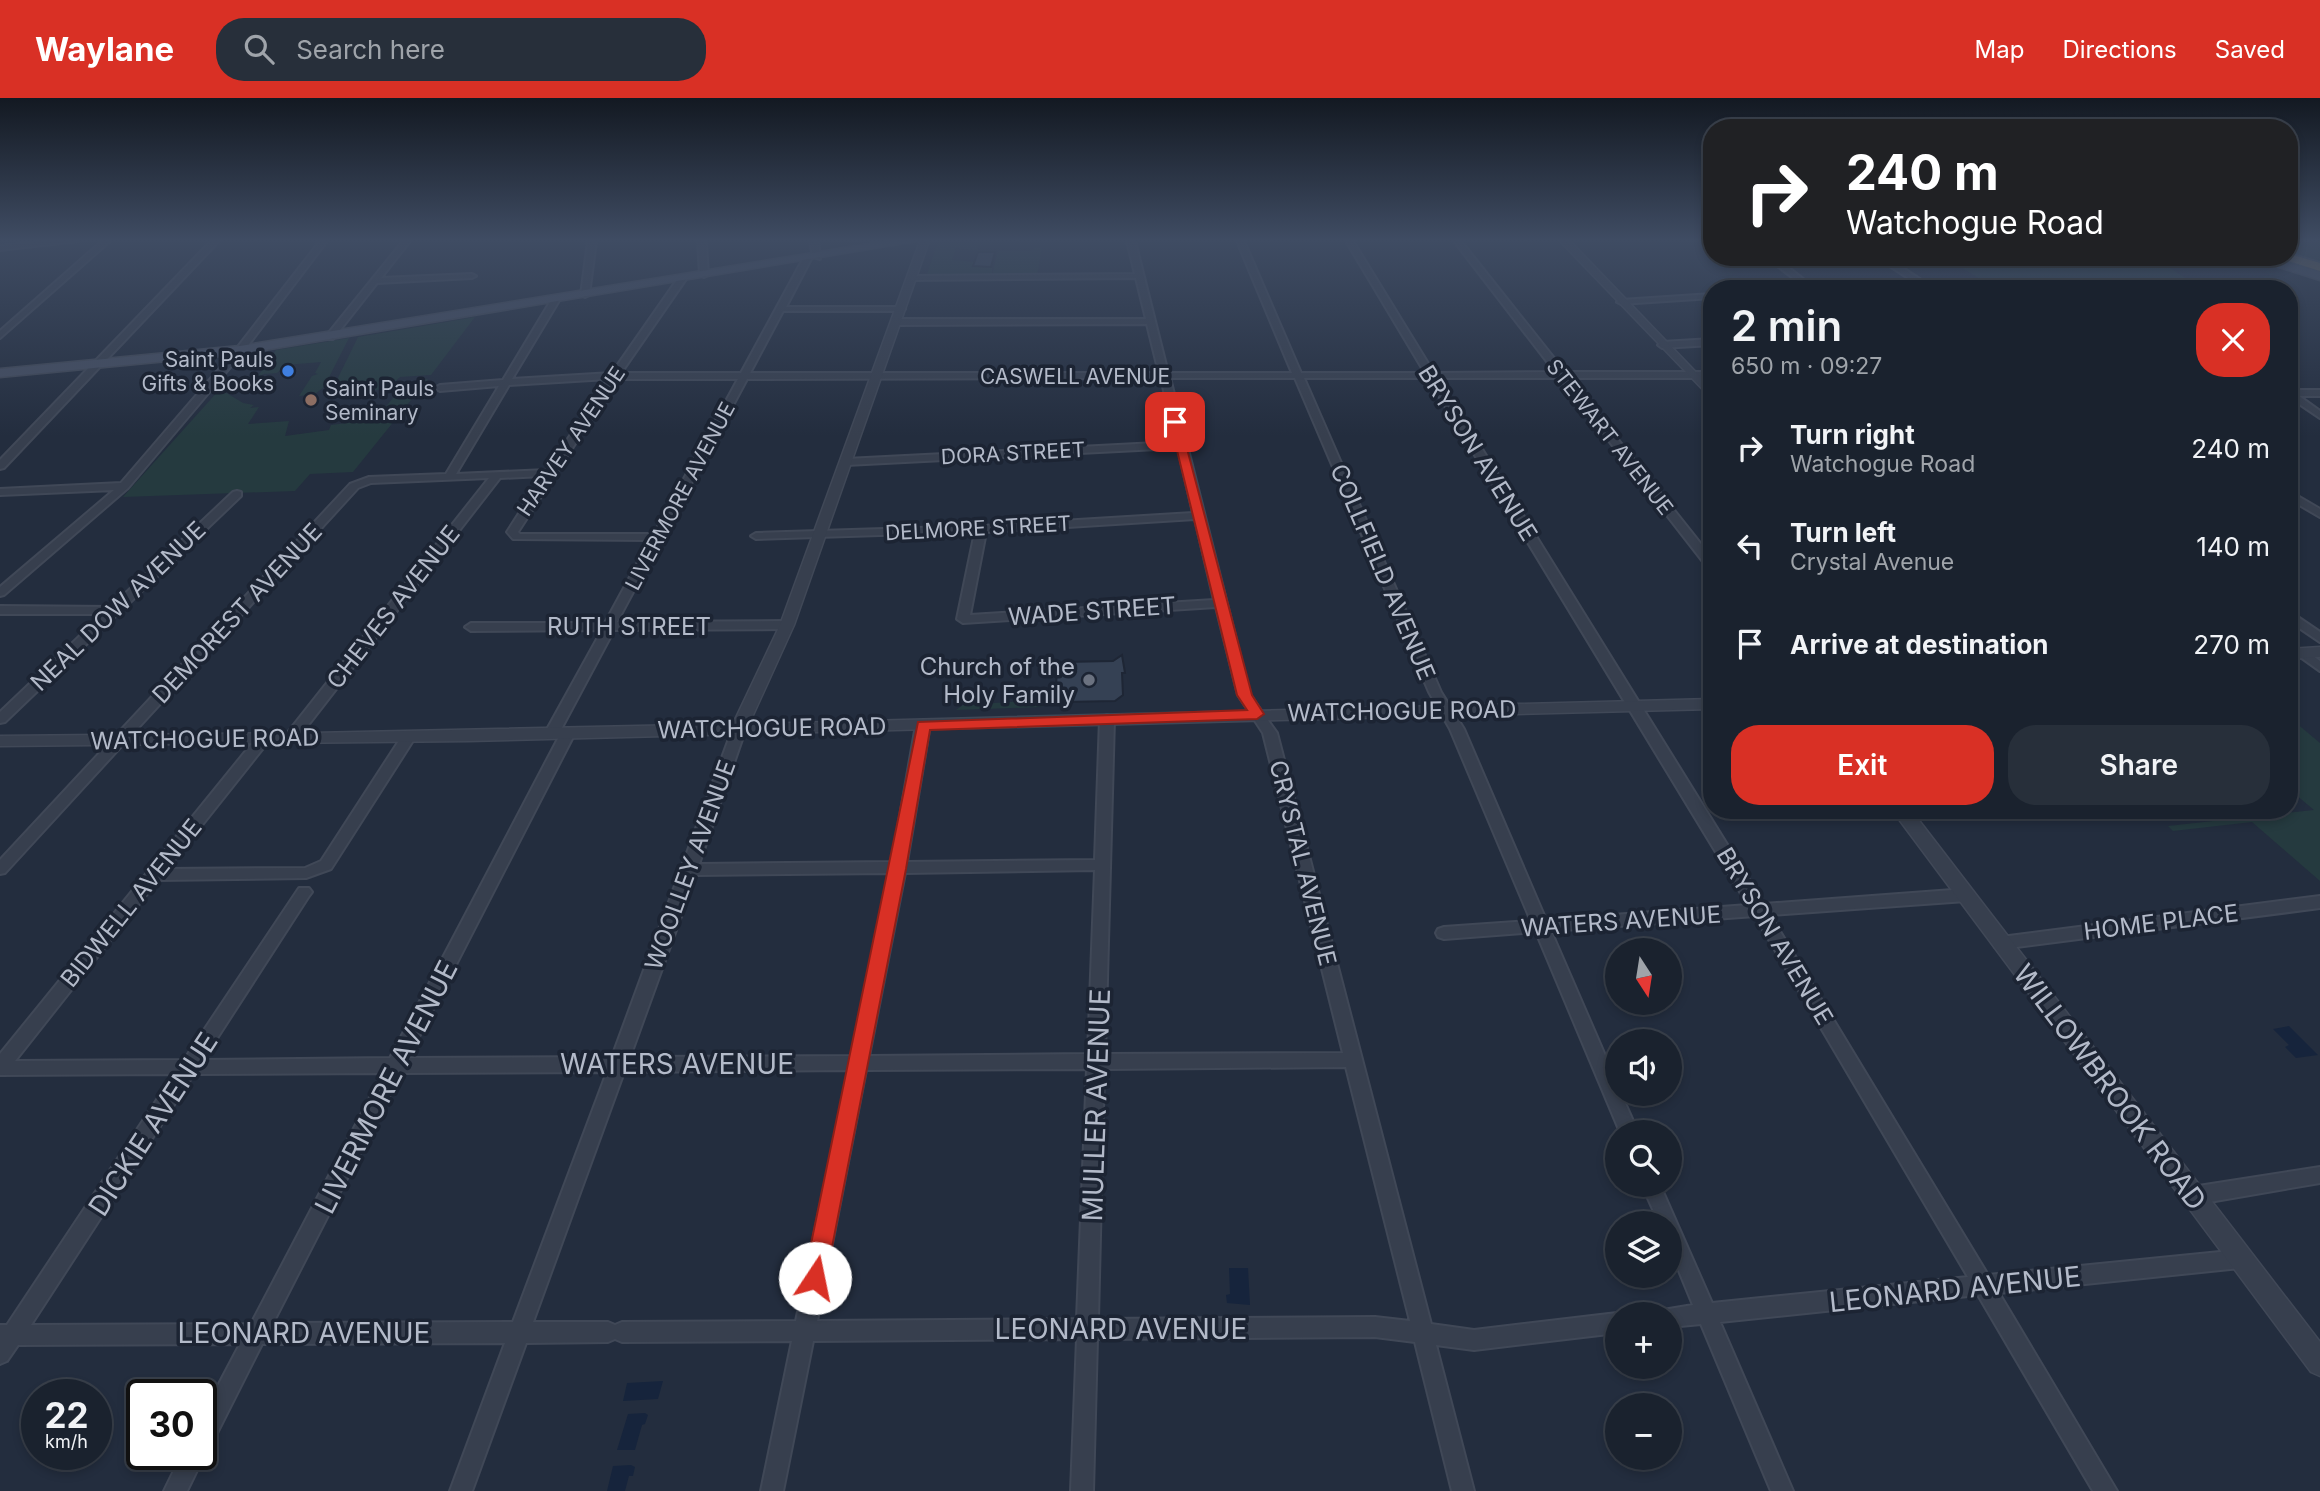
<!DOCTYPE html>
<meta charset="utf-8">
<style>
:root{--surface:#1a222e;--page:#272f3a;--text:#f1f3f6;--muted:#9fa4aa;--line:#383f4a;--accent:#d93025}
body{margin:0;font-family:Inter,sans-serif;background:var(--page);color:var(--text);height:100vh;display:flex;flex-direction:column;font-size:26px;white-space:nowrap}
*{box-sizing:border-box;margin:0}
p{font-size:23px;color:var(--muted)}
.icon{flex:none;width:38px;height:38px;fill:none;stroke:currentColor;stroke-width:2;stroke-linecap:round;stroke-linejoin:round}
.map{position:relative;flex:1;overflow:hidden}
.drawer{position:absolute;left:1703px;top:182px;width:595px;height:539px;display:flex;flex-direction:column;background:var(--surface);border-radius:28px;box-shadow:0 4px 10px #0003,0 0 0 2px var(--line)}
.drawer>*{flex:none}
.guide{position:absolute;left:1703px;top:21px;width:595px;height:147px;border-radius:28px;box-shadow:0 4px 10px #0003,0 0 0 2px var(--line);background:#202124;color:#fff;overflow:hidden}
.needle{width:46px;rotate:168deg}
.controls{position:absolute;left:1605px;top:840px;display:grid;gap:14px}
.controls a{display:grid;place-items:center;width:77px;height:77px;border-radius:50%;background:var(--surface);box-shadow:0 4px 10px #0003,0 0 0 2px var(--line);font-size:35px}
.speed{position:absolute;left:21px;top:1281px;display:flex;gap:14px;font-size:35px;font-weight:700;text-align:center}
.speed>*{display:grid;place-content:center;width:91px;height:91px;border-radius:50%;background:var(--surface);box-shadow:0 4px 10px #0003,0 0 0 2px var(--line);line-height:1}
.speed small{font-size:18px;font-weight:400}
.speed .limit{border:4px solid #111;border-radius:10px;background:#fff;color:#111}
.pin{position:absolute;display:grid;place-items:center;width:60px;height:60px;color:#fff;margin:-30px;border-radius:14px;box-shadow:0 4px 10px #0006}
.me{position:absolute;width:77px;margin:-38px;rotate:11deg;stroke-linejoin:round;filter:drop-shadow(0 0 5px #0008)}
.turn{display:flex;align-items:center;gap:24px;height:147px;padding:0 28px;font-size:32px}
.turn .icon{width:91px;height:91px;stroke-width:2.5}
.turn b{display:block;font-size:49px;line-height:60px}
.round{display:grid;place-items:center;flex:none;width:74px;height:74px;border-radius:28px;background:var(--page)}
.head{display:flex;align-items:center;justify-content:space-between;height:119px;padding:0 28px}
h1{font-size:42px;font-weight:600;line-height:52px}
.primary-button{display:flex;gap:14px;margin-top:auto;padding:14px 28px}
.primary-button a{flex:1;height:80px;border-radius:28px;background:var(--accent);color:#fff;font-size:28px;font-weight:600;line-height:80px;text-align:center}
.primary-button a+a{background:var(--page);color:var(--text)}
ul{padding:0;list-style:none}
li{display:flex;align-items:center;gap:21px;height:98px;padding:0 28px}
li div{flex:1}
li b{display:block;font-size:26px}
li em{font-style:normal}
header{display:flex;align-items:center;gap:42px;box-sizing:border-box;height:98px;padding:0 35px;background:var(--accent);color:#fff}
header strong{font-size:33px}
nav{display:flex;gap:38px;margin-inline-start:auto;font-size:24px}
.search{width:490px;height:63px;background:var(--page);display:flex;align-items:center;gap:18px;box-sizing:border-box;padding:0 24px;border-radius:28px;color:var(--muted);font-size:26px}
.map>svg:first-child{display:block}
.green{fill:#253a3f}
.water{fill:#16243c}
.building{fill:#354154;stroke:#1e2635;stroke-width:2}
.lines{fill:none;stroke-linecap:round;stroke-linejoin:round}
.minor-casing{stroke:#404857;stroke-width:4}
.tertiary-casing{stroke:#404857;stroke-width:3}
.secondary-casing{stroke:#404857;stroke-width:3}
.motorway-casing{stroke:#424a59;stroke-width:4}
.minor{fill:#373f4e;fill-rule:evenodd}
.tertiary{fill:#373f4e;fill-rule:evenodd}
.secondary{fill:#454e61;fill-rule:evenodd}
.motorway{fill:#746954;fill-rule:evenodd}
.route{fill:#d93025;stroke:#8d1f18;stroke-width:2}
.shop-dot{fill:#3f7fe0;stroke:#1c2433;stroke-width:2.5}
.education-dot{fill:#8d6e63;stroke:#1c2433;stroke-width:2.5}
.worship-dot{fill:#6b7280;stroke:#1c2433;stroke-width:2.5}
.labels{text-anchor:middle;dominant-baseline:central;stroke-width:7;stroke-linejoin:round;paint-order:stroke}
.far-poi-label{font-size:21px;fill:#b3bac9;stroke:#1c2433;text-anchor:end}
.far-street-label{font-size:21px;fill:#b3bac9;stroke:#1c2433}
.street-label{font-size:24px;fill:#b3bac9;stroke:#1c2433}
.poi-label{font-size:24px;fill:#b3bac9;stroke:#1c2433;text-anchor:end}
.near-street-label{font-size:28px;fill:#b3bac9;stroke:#1c2433}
</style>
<header>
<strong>Waylane</strong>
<div class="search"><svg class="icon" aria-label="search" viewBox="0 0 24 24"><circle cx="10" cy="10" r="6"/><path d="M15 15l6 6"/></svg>Search here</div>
<nav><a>Map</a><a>Directions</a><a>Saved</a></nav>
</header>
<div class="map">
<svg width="2320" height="1393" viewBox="0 0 2320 1393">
<rect width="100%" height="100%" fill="#232d3e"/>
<!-- green -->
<path class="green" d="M938 143H1114L1115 147 1113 145 993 144 992 147 978 148 977 152 956 150 952 162 975 164 974 168 992 169V177L998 153H1032L1033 150H1042L1037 178 927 177Z
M2289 143H2320V168L2289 159Z
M1981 159H2154L2201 191H1996L1948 161Z
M475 219 431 277 400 279 387 291 336 295 332 292 358 239Z
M349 240 324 289 315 296 299 298 312 278 318 276 315 275 321 264 286 267 277 275 264 276 256 280 264 270 277 268H265L276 252Z
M428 281 353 374 310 376 295 393 123 399 220 291 243 305 254 307 250 310 259 309 248 326 289 323 285 338 329 332 331 327 379 321 383 312 393 300 410 298 407 297 420 282Z
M1049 595 1056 600 1041 609 956 612 963 607 1042 602Z
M2289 619 2320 645V783L2252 724 2173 733 2168 728 2314 712 2289 691Z"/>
<!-- water -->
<path class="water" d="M2289 928 2318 957 2296 960 2285 949 2289 947 2273 931Z
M1229 1170H1248L1250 1207 1227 1205 1226 1197 1230 1196Z
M663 1283 658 1301 623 1303 627 1285Z
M645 1315 648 1317 645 1326 642 1327 635 1352H617L628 1316Z
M631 1367 635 1369 633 1378H629L625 1393H607L613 1368Z"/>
<!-- building -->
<path class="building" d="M978 154H995L991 169 973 168Z
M1122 557 1125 575H1122L1123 597 1115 603 1064 604 1049 595 1056 590 1057 569 1064 564 1113 563Z"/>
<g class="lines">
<defs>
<path id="minor" d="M46 143H78L0 152V148Z
M102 143H110L0 240V233Z
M211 143H219L4 370 0 371V362Z
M320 143H327L243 254 128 390 4 497 0 498V489L114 392 0 397V391L121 385 237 250Z
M403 143H410L381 180 472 176 476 178 472 180 377 185 333 241H327V237Z
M588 143H596L589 197 585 199 581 197Z
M698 143H706L708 177 704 179 700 177Z
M810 143H818L820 161 813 159Z
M1127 143H1135L1168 275H1292L1237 143H1244L1301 275H1425L1346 143H1353L1434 275 1555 274 1454 143H1461L1565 274H1712V280H1569L1712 460V471L1708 470 1560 280H1438L1764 806 1966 791 1971 793 1974 797 1971 801 1966 803 1770 817 1988 1177 2240 1152 2247 1154 2250 1161 2247 1168 2240 1170 1999 1195 2117 1393H2093L1978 1197 1720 1224 1793 1393H1771L1701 1226 1670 1229V1216H1661L1663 1212 1693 1207 1670 1151V1125H1659L1642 1087H1660L1712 1205 1968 1179 1755 818 1551 833 1617 985V996H1621L1638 1034H1620L1536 834 1444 841 1438 839 1436 835 1438 831 1444 829 1531 823 1450 631 1429 594 1295 280H1170L1250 597 1277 635 1431 1226 1474 1232 1617 1215 1620 1216H1617V1235L1474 1252 1436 1247 1474 1393H1452L1415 1244 1375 1239 1097 1241 1093 1393H1071L1077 1241 813 1243 783 1393H761L792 1243 622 1244 615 1241 608 1244 526 1245 472 1393H450L505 1245 262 1246 209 1351 204 1353 205 1356 187 1393H164L182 1356H201V1320L240 1246 18 1247 7 1263 0 1266V1227H7L174 976 0 977V956L258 638 263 637 270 641 268 644 167 771 305 770 321 763 404 635H414L416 638 331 771 306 780 158 782 15 963 184 962 299 790H309L312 794 309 798 203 962 390 960 561 635 568 631 575 635 408 960 612 959 734 627 739 626 746 630 699 766 892 764 916 627 923 623 930 627 907 764 1095 762 1100 621 1107 617 1114 621 1105 956 1343 955 1263 635 1238 597 1216 509 963 525 957 521 975 434 756 441 751 438 756 435 981 428 1193 415 1178 350 846 367 841 364 846 361 1176 344 1161 280 747 281 617 524 787 523 793 527 787 531 614 532 559 635 552 639 545 635 602 532 471 533 465 529 471 525H605L650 442 513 441 507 434 543 378 500 380 295 644H285L283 641 285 638 489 380 371 385 358 390 5 775 0 776V762L350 386 369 379 446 376 499 288 440 293 435 290 440 287 503 282 553 199 560 201 512 281 612 275 679 179H682L686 181 621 275H741L803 161 807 159 811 161 786 209H901L905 211 901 213H783L750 275H1159L1147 226 896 227 892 224 896 221H1146L1136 180 912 182 908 180 912 178 1135 176ZM1304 280H1428L1748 807 1546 822 1464 631 1441 594ZM608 281 547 372 456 376 509 287ZM617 281H738L654 436H520L518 434ZM1195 421 1214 502 970 517 986 434ZM1095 772 1088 956 869 958 905 775ZM890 775 852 958 630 959 696 777ZM1346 969 1410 1223 1375 1219 1098 1221 1104 971ZM1087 971 1077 1221 817 1223 866 972ZM849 972 796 1223 622 1224 615 1227 608 1224H533L624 974ZM607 974 513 1224 273 1225 401 975ZM383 975 251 1226 31 1227 194 976Z
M1766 159H1775L1816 191H1807Z
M1876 159H1886L1935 191H1925Z
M1712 196V200L1621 206 1617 204 1621 202Z
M1712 241V247L1662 250 1658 247 1662 244Z
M2289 292H2320V298H2299L2320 313V320L2289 299Z
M237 393 241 394V398L5 624 0 625V614L103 516H0V508L111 509 233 394Z
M2289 393 2320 411V419L2289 401Z
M2289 513 2320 534V544L2289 523Z
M2303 551 2320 563V573L2299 558 2297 555Z
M2320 798V810L2001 851 1995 849 1993 845 1995 841 2001 839Z
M2320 1069V1085L2192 1107 2185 1104 2183 1098 2185 1092 2192 1089Z"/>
<path id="tertiary" d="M920 143H929L794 527 749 626 1712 601V611L468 643 0 648V638L312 635 733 626 780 527Z
M1560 143H1570L1712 291V301Z
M2320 549V559L2289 561V551Z
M1892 712H1911L2320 1244V1278L2311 1274Z"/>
<path id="secondary" d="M887 143H916L240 256 0 279V271L240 248Z
M2247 159H2266L2320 174V182Z"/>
<path id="motorway" d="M2289 156 2320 165V173L2276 159H2289Z"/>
</defs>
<!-- minor casing -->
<use href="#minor" class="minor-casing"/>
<!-- tertiary casing -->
<use href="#tertiary" class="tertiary-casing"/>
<!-- secondary casing -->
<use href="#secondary" class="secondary-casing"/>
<!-- motorway casing -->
<use href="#motorway" class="motorway-casing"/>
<!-- minor -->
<use href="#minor" class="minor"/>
<!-- tertiary -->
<use href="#tertiary" class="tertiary"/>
<!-- secondary -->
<use href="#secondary" class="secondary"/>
<!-- motorway -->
<use href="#motorway" class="motorway"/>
</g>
<!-- sky -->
<linearGradient id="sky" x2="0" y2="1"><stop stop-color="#131922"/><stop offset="0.42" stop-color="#3f4c63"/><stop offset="1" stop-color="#3f4c63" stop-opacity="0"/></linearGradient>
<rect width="2320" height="338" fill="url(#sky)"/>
<!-- route -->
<path class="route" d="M1175 320 1180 324 1252 597 1264 616 1257 621 930 632 906 771 826 1180 823 1187 815 1191 807 1187 804 1180 918 624 1247 612 1237 597 1170 324Z"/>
<!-- markers -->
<circle class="shop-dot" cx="288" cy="273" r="7"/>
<circle class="education-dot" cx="311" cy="302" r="7"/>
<circle class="worship-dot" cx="1089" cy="582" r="7"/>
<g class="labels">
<!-- far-poi labels -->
<g class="far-poi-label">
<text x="274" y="261">Saint Pauls<tspan x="274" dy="24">Gifts &amp; Books</tspan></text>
<text x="325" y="290" text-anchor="start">Saint Pauls<tspan x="325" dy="24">Seminary</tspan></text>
</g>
<!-- far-street labels -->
<g class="far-street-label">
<text x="1075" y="278">CASWELL AVENUE</text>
<text transform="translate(1610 339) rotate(52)">STEWART AVENUE</text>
<text transform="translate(571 343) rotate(-56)">HARVEY AVENUE</text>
<text transform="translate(1013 355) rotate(-3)">DORA STREET</text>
<text transform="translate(680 398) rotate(-62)">LIVERMORE AVENUE</text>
<text transform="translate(978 430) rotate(-3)">DELMORE STREET</text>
</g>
<!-- street labels -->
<g class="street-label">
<text transform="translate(1478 355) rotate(58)">BRYSON AVENUE</text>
<text transform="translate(1383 474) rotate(67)">COLLFIELD AVENUE</text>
<text transform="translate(118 508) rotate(-44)">NEAL DOW AVENUE</text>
<text transform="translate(393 509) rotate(-52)">CHEVES AVENUE</text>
<text transform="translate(1092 513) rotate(-4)">WADE STREET</text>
<text transform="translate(237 515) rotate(-47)">DEMOREST AVENUE</text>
<text x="629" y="528">RUTH STREET</text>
<text transform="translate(1402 613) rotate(-1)">WATCHOGUE ROAD</text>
<text transform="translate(772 630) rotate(-1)">WATCHOGUE ROAD</text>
<text transform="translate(205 641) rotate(-1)">WATCHOGUE ROAD</text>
<text transform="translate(1303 765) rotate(76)">CRYSTAL AVENUE</text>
<text transform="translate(690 767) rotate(-70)">WOOLLEY AVENUE</text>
<text transform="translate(131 805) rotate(-51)">BIDWELL AVENUE</text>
<text transform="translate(1621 823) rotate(-4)">WATERS AVENUE</text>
<text transform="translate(2161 824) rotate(-7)">HOME PLACE</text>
<text transform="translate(1775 838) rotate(59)">BRYSON AVENUE</text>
</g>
<!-- poi labels -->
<g class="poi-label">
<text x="1075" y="568">Church of the<tspan x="1075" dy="28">Holy Family</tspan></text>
</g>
<!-- near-street labels -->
<g class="near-street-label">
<text x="677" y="966">WATERS AVENUE</text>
<text transform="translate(386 989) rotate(-63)">LIVERMORE AVENUE</text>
<text transform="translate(2110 989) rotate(53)">WILLOWBROOK ROAD</text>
<text transform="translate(1096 1007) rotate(-88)">MULLER AVENUE</text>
<text transform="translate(153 1026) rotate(-57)">DICKIE AVENUE</text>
<text transform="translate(1955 1191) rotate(-6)">LEONARD AVENUE</text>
<text x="1121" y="1231">LEONARD AVENUE</text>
<text x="304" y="1235">LEONARD AVENUE</text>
</g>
</g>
</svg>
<div class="controls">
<a><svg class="needle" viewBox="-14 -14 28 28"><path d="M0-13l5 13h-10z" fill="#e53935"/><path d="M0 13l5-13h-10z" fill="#9fa4aa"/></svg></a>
<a><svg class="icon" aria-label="sound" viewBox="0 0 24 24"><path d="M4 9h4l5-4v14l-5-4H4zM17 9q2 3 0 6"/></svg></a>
<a><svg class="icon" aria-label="search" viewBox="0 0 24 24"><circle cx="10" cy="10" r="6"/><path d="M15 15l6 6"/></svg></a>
<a><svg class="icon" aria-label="layers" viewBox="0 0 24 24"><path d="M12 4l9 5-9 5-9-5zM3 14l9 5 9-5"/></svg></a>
<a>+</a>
<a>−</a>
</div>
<div class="speed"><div>22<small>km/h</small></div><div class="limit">30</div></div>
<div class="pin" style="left:1175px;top:324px;background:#d93025"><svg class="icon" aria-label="arrive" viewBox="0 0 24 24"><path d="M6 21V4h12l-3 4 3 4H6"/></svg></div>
<svg class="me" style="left:815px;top:1180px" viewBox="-20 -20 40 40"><circle r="19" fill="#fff"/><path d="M0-13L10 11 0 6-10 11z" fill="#d93025"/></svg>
<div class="guide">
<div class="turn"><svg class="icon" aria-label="right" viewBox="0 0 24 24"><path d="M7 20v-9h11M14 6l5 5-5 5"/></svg><div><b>240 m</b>Watchogue Road</div></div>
</div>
<section class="drawer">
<div class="head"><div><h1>2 min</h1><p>650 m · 09:27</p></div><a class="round" style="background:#d93025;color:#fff"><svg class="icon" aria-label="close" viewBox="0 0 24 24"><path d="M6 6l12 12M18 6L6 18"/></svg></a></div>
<ul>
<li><svg class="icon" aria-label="right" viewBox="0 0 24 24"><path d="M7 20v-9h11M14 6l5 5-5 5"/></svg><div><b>Turn right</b><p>Watchogue Road</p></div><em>240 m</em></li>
<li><svg class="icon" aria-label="left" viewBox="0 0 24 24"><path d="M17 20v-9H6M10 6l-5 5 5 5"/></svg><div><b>Turn left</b><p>Crystal Avenue</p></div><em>140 m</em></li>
<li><svg class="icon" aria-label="arrive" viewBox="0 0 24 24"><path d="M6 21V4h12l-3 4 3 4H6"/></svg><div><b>Arrive at destination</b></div><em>270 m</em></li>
</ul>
<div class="primary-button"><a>Exit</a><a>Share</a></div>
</section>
</div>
